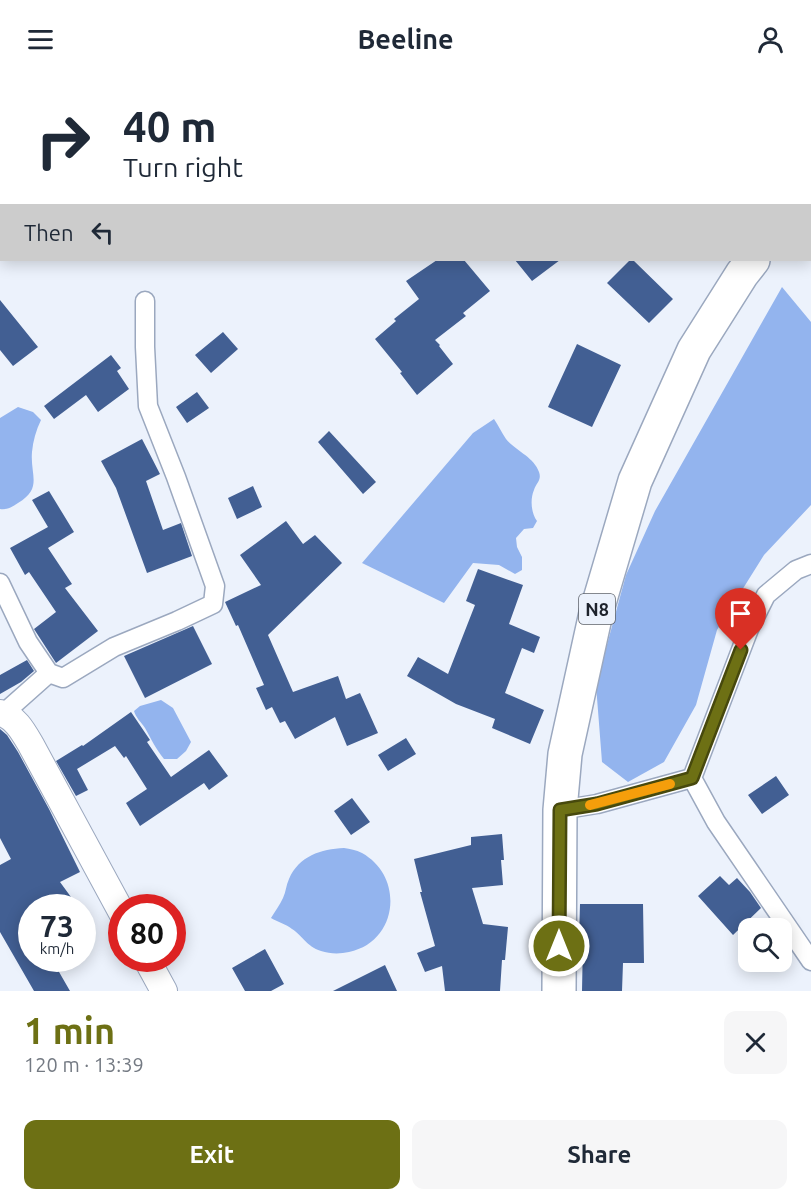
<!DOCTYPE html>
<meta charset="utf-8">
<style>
:root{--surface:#fff;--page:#f6f6f7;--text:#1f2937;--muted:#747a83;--accent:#6d7014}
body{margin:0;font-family:Ubuntu,sans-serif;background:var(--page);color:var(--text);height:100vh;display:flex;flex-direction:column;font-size:22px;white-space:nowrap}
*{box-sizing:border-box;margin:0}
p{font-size:20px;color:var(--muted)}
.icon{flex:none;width:33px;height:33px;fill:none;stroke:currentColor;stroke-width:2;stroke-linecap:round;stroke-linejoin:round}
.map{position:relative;height:913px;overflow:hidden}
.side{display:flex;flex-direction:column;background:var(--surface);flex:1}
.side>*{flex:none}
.hud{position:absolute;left:0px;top:0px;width:812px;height:183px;box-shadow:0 3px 15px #0003;background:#fff;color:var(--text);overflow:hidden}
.controls{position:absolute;left:738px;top:840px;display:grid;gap:12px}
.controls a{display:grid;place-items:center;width:54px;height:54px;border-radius:12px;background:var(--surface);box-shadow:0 3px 15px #0003;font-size:30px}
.speed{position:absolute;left:18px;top:816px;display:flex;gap:12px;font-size:30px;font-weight:700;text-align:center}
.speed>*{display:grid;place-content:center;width:78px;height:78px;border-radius:50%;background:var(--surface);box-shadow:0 3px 15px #0003;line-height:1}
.speed small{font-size:15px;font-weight:400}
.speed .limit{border:9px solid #d22;background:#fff;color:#111}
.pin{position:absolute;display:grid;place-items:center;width:51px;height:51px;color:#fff;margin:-62px -26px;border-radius:50% 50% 50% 0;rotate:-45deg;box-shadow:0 0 6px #0007}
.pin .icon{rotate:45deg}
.me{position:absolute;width:66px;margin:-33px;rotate:0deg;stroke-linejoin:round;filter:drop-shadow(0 0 4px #0008)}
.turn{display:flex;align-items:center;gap:21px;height:126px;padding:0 24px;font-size:27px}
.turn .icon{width:78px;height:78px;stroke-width:2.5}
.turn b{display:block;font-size:42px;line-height:51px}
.then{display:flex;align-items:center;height:57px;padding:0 24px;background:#0003;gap:12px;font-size:22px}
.round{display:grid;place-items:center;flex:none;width:63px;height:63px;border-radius:12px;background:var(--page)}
.head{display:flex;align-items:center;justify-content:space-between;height:102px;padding:0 24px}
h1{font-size:36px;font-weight:600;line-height:45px;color:var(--accent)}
.action{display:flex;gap:12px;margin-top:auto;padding:12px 24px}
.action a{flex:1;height:69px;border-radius:12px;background:var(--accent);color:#fff;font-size:24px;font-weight:600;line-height:69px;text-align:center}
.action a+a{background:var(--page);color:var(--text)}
header{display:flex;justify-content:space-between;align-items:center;height:78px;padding:0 24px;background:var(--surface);font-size:27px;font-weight:600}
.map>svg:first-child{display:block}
.water{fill:#93b4ee}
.building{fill:#425f93}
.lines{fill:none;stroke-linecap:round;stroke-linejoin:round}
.street-casing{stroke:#9ba8bf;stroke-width:21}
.secondary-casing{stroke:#9ba8bf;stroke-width:28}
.highway-casing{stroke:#9ba8bf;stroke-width:36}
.street{stroke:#fff;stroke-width:18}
.secondary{stroke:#fff;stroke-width:26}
.highway{stroke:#fff;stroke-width:33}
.route-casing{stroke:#47490d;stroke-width:15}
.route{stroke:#6d7014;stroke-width:10}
.slow{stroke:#f59e0b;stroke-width:10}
.labels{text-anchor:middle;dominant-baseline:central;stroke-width:6;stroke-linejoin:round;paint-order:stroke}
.shield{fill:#ecf2fc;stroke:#5c616a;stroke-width:1.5}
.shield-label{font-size:18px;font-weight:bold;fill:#1e232c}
</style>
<header><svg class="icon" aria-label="menu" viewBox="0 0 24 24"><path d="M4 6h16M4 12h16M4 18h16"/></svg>Beeline<svg class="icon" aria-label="person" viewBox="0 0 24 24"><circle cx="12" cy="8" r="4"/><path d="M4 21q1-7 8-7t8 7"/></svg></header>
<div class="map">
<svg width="811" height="913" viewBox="0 0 811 913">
<rect width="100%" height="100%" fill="#ecf2fc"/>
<!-- water -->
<path class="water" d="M782 209 811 244V427L764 477 717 552 696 627 664 684 628 704 602 684 596 607 626 497 655 433Z
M18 329 33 334 41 342C36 352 33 363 32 374 30 397 43 410 18 425 12 429 7 432 0 431V340Z
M494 341C498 347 502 355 506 361 516 373 534 379 539 394 542 402 536 405 534 412 530 421 531 435 537 443L533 450 524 451 516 460 517 469 522 479V492L515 496 499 487 473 485 444 525 362 485 473 355Z
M161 622 173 630 191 664 186 673 177 681H164C156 671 151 661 145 650 141 644 136 640 134 633L140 628Z
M344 770C350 771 356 772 362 775 405 799 398 864 349 874 340 876 330 876 321 873 306 868 303 858 292 851 286 846 278 844 271 840 275 833 280 827 283 820 286 814 286 807 289 801 299 778 321 771 344 770Z"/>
<!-- building -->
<path class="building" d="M437 182H464L490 213 463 235 466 238 435 262 440 267 439 268 453 286 417 317 400 295 402 294 375 261 396 243 394 241 419 221 406 203Z
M515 182H560L532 203Z
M630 182H633L673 221 649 245 607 205Z
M0 222 38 269 13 288 0 272Z
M223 254 238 271 211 295 195 277Z
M577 266 621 287 592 349 548 329Z
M111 277 121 290 117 293 129 311 98 334 86 317 54 341 44 328Z
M197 314 209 330 187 345 176 329Z
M329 353 376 404 363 416 318 364Z
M142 361 160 396 146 403 163 452 181 445 192 478 147 495 116 410 101 383Z
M253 408 262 429 237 441 228 420Z
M49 413 74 454 48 470 72 506 65 510 98 553 56 585 34 551 56 534 29 494 25 497 10 470 48 449 32 422Z
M286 443 303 466 315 457 342 485 268 557 293 614 338 598 346 621 360 615 378 655 347 668 335 639 295 661 285 643 280 645 272 629 266 632 256 610 264 607 238 547 236 548 225 524 261 507 240 477Z
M478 491 523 507 509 546 540 559 534 575 522 570 505 615 544 632 530 666 492 650 495 641 456 626 407 598 418 579 448 596 475 527 466 523Z
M193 548 212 586 145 620 124 578Z
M27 582 34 593 21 604 0 616V597Z
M131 634 150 662 147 664 171 699 209 672 228 698 209 712 204 705 140 748 126 725 147 711 126 678 124 680 115 668 77 691 88 712 76 718 56 683 82 667 83 668Z
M0 651 7 657 18 674 49 731 80 794 60 804 79 830H32V880H51L70 913H34L0 854V787L11 781 0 760Z
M406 660 416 676 388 693 378 677Z
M776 698 789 717 762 736 748 717Z
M352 720 370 744 351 757 334 733Z
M502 756 504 782H501L503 807 472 810 483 846 508 849 505 882H502L500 913H445L442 888 425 894 417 875 435 868 420 814H422L414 781 471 767V759Z
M720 798 729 807 737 800 750 814 761 830 733 857 698 818Z
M580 826H643L644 885H623L622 913H582L583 862H579Z
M265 871 284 906 271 913H245L232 890Z
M385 887 397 913H333Z"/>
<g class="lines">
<defs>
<path id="street" d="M14 2 16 0
M0 12 2 11
M0 505 28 564 49 595 63 600 114 569 177 543 213 526 215 508 176 399 148 328 145 269V223
M4 635 49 595
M692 700 749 551 766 517 796 492 811 486
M692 700 716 744 811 883
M560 732 597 726 692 700"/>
<path id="secondary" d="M0 635C15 638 24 655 31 667L122 835
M146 880 164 913"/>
<path id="highway" d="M810 105 811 104
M559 913 560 732 565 676 596 535 635 403 694 272 742 196 753 182"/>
</defs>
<!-- street casing -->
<use href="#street" class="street-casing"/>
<!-- secondary casing -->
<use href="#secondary" class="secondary-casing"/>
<!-- highway casing -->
<use href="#highway" class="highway-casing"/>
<!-- street -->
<use href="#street" class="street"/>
<!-- secondary -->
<use href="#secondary" class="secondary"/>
<!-- highway -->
<use href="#highway" class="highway"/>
</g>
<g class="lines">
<defs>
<path id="route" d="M559 868 560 732 597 726 692 700 741 572"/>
</defs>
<!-- route casing -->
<use href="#route" class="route-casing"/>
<!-- route -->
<use href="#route" class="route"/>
<!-- slow -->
<path class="slow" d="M590 727 670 706"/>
</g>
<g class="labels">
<!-- shield labels -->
<rect class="shield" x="579" y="516" width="36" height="30" rx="4.5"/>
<g class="shield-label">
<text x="597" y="531">N8</text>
</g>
</g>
</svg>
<div class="controls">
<a><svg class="icon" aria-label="search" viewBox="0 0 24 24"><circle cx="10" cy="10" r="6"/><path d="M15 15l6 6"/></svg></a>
</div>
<div class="speed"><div>73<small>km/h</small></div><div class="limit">80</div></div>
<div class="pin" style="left:741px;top:572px;background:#d93025"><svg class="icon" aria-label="arrive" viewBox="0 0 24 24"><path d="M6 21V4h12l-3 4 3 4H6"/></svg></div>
<svg class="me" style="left:559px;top:868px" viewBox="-20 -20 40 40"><circle r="17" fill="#6d7014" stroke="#fff" stroke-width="3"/><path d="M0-11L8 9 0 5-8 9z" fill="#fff"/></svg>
<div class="hud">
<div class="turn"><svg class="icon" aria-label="right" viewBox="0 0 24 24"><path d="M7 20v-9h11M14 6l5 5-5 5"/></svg><div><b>40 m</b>Turn right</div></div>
<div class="then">Then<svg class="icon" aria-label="left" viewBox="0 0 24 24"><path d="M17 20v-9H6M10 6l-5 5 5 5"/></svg></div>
</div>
</div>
<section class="side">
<div class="head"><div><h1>1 min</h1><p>120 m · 13:39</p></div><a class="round"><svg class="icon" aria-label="close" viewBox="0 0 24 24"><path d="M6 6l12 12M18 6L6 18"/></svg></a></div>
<div class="action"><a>Exit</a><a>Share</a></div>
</section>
